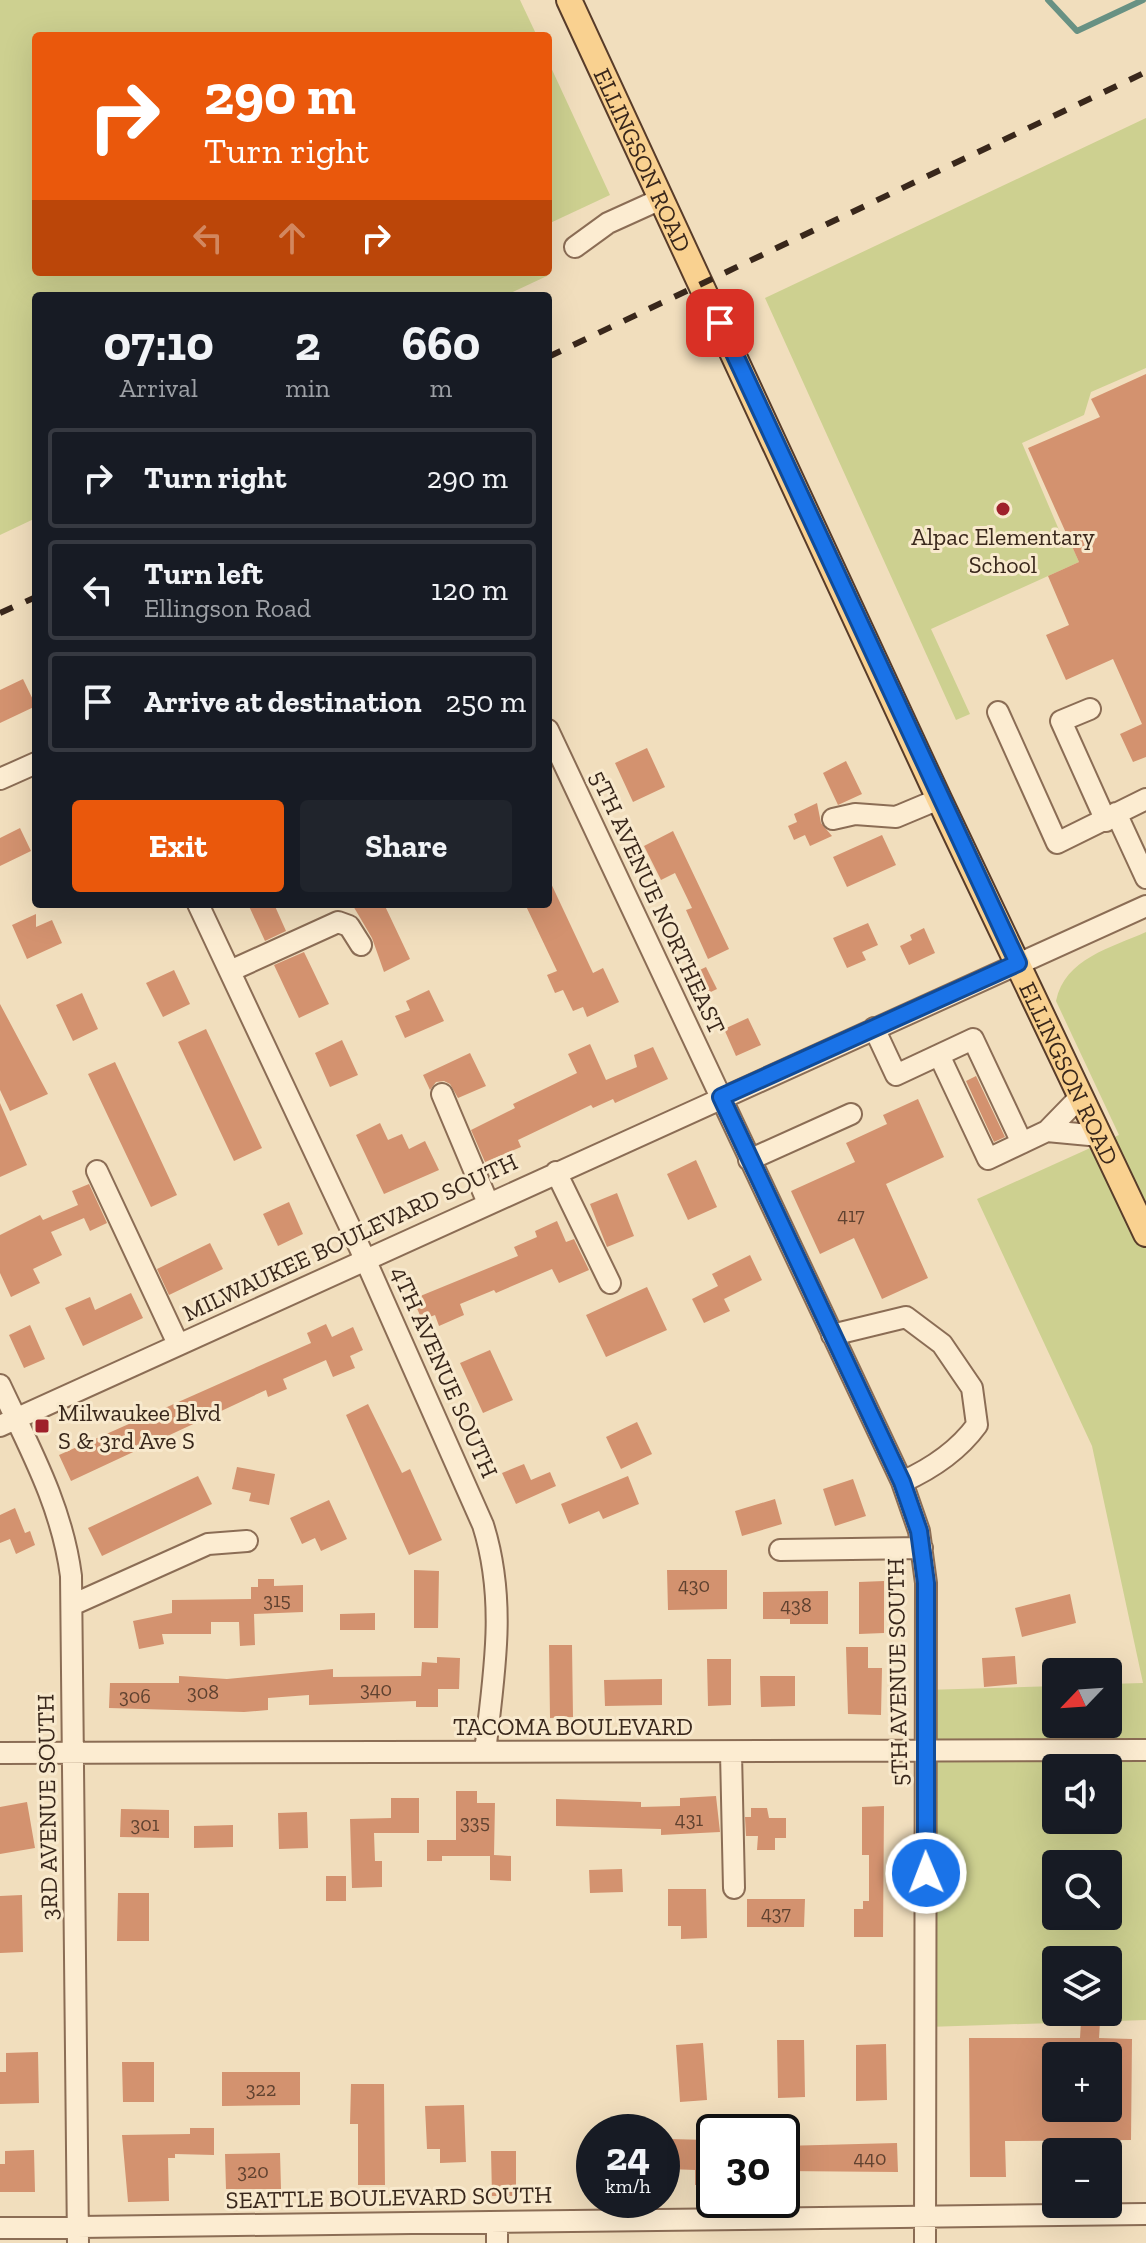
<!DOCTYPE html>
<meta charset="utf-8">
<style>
:root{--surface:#171b24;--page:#20242c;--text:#f1f3f6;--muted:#9ea1a6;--line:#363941;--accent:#ea580c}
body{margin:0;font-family:"Zilla Slab",serif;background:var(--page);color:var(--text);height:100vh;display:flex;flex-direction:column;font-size:30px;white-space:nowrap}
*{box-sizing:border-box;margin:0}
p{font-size:26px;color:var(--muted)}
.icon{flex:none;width:44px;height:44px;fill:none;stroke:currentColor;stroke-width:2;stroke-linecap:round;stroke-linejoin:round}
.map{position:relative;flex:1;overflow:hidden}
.drawer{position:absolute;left:32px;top:292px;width:520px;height:616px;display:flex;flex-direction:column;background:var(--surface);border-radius:8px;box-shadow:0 8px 32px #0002}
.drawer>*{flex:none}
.top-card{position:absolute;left:32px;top:32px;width:520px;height:244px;border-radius:8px;box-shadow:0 8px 32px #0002;background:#ea580c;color:#fff;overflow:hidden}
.needle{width:52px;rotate:245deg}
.fabs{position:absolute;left:1042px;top:1658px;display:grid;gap:16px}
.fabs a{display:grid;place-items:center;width:80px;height:80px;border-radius:8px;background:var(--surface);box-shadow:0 8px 32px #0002;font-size:40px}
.speed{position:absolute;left:576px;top:2114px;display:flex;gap:16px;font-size:40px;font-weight:700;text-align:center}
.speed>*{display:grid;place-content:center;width:104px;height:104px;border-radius:50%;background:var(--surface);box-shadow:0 8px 32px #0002;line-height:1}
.speed small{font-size:20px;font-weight:400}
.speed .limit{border:4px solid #111;border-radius:12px;background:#fff;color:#111}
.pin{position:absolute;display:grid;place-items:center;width:68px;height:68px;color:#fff;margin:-34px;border-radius:16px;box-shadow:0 4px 12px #0006}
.me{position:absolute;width:88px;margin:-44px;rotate:359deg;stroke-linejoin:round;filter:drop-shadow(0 0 6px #0008)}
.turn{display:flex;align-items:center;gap:28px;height:168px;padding:0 40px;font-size:36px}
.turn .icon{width:104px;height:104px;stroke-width:2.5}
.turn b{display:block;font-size:56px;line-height:68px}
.lanes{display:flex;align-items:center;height:76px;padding:0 40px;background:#0003;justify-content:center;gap:40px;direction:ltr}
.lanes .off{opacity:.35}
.eta{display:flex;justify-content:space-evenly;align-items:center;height:136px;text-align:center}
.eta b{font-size:48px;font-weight:700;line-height:56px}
.button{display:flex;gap:16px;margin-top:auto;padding:16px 40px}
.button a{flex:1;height:92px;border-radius:8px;background:var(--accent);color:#fff;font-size:32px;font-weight:700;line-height:92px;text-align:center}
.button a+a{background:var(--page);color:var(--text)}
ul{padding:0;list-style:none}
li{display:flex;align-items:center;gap:24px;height:100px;margin:0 16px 12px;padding:0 24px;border:4px solid var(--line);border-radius:8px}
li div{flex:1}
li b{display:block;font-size:30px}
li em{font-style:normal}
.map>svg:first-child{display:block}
.green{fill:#cdd090;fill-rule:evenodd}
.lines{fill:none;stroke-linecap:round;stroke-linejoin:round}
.stream{stroke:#689183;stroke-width:6}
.building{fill:#d3926f;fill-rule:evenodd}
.minor-casing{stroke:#8b6d55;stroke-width:24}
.major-casing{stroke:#583c2a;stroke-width:28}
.minor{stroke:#fcecd1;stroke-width:20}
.major{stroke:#f9d190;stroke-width:24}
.rail{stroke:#39271b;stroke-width:6;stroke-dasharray:14 14;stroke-linecap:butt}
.route-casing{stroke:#114b97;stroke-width:20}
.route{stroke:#1a73e8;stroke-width:14}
.poi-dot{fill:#9f202a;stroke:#f8e9cd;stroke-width:3}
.labels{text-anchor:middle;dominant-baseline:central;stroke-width:6;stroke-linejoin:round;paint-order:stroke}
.number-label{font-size:20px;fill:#604230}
.street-label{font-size:24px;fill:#39271b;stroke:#f8e9cd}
.poi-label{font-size:24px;fill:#39271b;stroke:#f8e9cd}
</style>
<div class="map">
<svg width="1146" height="2243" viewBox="0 0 1146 2243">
<rect width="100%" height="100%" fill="#f1debd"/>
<!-- green -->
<path class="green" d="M0 0H520L537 36H36V272H547V276L504 296H36V518L0 535Z
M548 61 610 195 548 224Z
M1146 118V368L1091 392 1084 415 1022 443 1062 537 1067 535 1079 562 931 629 970 714 956 720 765 298Z
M1146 932V2020L927 2027 925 1690 1056 1686V1724H1108V1684L1143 1683 1092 1446 977 1199 1119 1135 1056 1001C1065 958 1111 948 1146 932ZM1056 1768H1108V1820H1056ZM1056 1864H1108V1916H1056ZM1056 1960H1108V2012H1056Z"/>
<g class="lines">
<!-- stream -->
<path class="stream" d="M1048 0 1077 31 1143 0"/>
</g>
<!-- building -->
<path class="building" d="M1146 374V757L1133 762 1120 734 1142 724 1113 659 1066 680 1046 635 1069 625 1048 576 1079 562 1028 448 1100 417 1091 399Z
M23 679 36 706 0 723V690Z
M647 748 665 787 633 802 615 763Z
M846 761 862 794 838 805 823 773Z
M817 803 821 823 832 836 810 846 805 835 794 840 788 826 797 822 794 814Z
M20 828 31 851 0 866V838Z
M673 831 729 949 708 959 686 910 692 908 675 873 661 880 644 846Z
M882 835 896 865 847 887 833 857Z
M548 877 593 973 603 968 619 1002 587 1017 583 1007 573 1011 563 990 555 993 547 975 557 971 525 904H548Z
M248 904H274L286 931 265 941Z
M352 904H384L410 959 384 972 372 938Z
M36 914V927L52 920 62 943 27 959 12 925Z
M868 923 878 945 862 952 866 960 847 968 833 938Z
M924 928 935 953 909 965 900 946 912 940 910 935Z
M304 952 329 1004 299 1018 274 965Z
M706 967 717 989 698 998 687 976Z
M174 970 190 1004 163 1017 146 983Z
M429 990 444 1021 405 1038 395 1016 410 1010 406 1001Z
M82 993 98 1029 73 1041 56 1005Z
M0 1004 48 1094 10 1111 0 1090Z
M748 1018 761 1045 736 1056 724 1029Z
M206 1029 262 1148 234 1161 178 1042Z
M342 1040 358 1075 330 1087 315 1053Z
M590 1044 606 1080 637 1067 634 1055 653 1047 668 1079 615 1103 613 1099 593 1108 591 1105 518 1140 521 1147 485 1162 471 1130 515 1108 513 1104 577 1073 568 1054Z
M470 1053 486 1086 458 1098 450 1084 444 1081 436 1082 430 1090 423 1075Z
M115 1062 177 1195 151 1207 88 1074Z
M976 1076 1005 1137 994 1142 966 1081Z
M918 1099 944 1157 886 1184 928 1278 882 1299 854 1238 820 1254 791 1191 855 1162 846 1143 887 1124 883 1115Z
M0 1103 27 1165 0 1177Z
M380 1123 388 1140 402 1134 409 1149 425 1141 439 1170 384 1194 356 1135Z
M696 1160 717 1207 688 1220 667 1174Z
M89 1184 107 1223 90 1231 84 1218 51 1232 62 1255 33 1269 40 1283 11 1297 0 1273V1235L40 1215 43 1220 78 1205 72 1191Z
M617 1193 634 1236 607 1247 590 1204Z
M289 1202 303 1234 278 1246 263 1214Z
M557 1221 566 1242 574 1239 589 1270 559 1283 552 1269 496 1293 494 1290 460 1304 464 1315 439 1326 435 1315 422 1320 413 1299 518 1256 514 1247 537 1237 535 1231Z
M210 1243 223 1269 169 1295 157 1269Z
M750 1255 762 1280 724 1299 730 1311 704 1323 692 1299 718 1286 712 1274Z
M647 1287 667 1330 606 1357 586 1315Z
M131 1293 143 1318 83 1346 65 1308 90 1297 95 1310Z
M326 1324 332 1337 353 1327 363 1350 350 1356 355 1368 333 1377 326 1360 283 1379 287 1389 268 1397 266 1390 71 1481 59 1455 311 1343 307 1333Z
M30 1325 45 1359 24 1368 9 1335Z
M490 1350 513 1400 483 1413 460 1363Z
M368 1404 402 1473 410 1469 442 1540 409 1555 346 1415Z
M637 1422 652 1454 621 1469 606 1437Z
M524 1464 531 1480 550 1472 556 1486 516 1504 502 1473Z
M237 1467 275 1474 269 1505 249 1501 251 1493 232 1489Z
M198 1476 212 1504 102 1556 88 1528Z
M628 1476 639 1504 603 1519 599 1511 569 1524 561 1504Z
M853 1479 866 1516 835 1526 823 1489Z
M775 1499 782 1524 742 1536 735 1511Z
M329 1500 347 1539 321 1551 315 1538 302 1544 290 1518Z
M15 1508 25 1533 30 1531 35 1545 16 1554 10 1539 0 1543V1515Z
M414 1570 439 1571 438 1628H414Z
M667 1570H727V1609L668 1610Z
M258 1579H274V1586L303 1585V1612L254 1614 255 1645 240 1646 239 1622H211V1634H162L164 1644 139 1649 133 1621 172 1613V1600L251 1599V1587H258Z
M884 1581V1633L859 1634V1582Z
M828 1591V1624H790V1619H763V1592Z
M1070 1594 1076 1623 1022 1637 1015 1608Z
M375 1613V1630H340V1614Z
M549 1645H572L573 1717 550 1718Z
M846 1647H868V1668H882L881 1715 848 1714Z
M1015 1656 1017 1684 984 1687 982 1658Z
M437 1657 460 1658 459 1689H438V1707H416V1701L309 1705V1695L268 1698V1710L244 1712 109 1708 110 1683H179V1676L227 1679 333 1669V1677L421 1676 422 1662 437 1663Z
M707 1659H731V1705L708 1706Z
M760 1676H795V1706L761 1707Z
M662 1679V1705L605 1706 604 1680Z
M456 1791H477V1803H495L494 1855 511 1856V1881L490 1880V1856H442V1861H427V1840H456Z
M716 1796 720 1832 661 1835V1829L556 1826V1799L641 1802V1807L680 1806V1798Z
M391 1798H419V1833H374L375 1861H382V1887L352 1888 350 1819 391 1818Z
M27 1802 35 1848 0 1854V1807Z
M884 1806 883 1937H854V1909H863V1901H869V1855H862V1807Z
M751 1808H767L769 1818H786V1838H775V1850H757L758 1836H746L745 1817H751Z
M121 1809 169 1810V1838L120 1837Z
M307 1812 308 1848 279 1849 278 1813Z
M233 1825V1847L194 1848V1826Z
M622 1869 623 1892 590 1893 589 1870Z
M326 1876H346V1901H326Z
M668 1889H706L707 1938 681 1939V1926H668Z
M118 1893H149V1941H117Z
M22 1895 23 1952 0 1953V1896Z
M747 1899H805L804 1927H747Z
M1081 2021 1100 2022 1099 2038 1132 2039 1131 2140 1005 2141 1006 2177H970L969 2038H1080ZM1056 2056H1108V2108H1056Z
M777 2040H804L805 2097 778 2098Z
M703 2043 707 2100 680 2102 676 2045Z
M886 2044 887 2100 856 2101V2045Z
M38 2052 39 2103 0 2104V2072H6V2053Z
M122 2062H154V2102H123Z
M222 2072H300V2105L222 2106Z
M351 2084H384L385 2185H358V2124H350Z
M464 2105 466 2162 440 2163V2149H427L425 2106Z
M190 2128H214V2155L175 2154V2158H168L169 2201 128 2202 122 2135 190 2134Z
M670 2139 708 2140V2155H714V2185H695V2170L669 2169Z
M897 2143 898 2172 782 2171V2146Z
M34 2150 35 2192H0V2164H5V2151Z
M491 2151H516V2196H492Z
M280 2153 281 2189H226L225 2154Z"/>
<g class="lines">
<defs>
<path id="minor" d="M575 247 608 223 661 199
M1090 709 1061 721 1106 821
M998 712 1057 843 1146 799
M548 730 902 1482 919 1531 926 1583 925 2243
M0 779 36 763
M1116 813 1146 878
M833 819 855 814 896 817 939 799
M198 904 365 1259 483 1525C507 1601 494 1674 485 1752
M230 971 338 922 349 926 361 945
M874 1028 896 1075 973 1039 1022 1143
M939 1055 988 1159 1047 1131 1081 1096
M442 1094 488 1203
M1047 1131 1100 1136
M749 1160 851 1114
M97 1171 178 1344
M556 1172 610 1283
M832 1335 906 1317 942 1344 972 1388 977 1425C958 1451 931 1469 902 1482
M0 1385C29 1447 62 1506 71 1576L78 2243
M0 1426 1146 906
M780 1550 922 1548
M72 1605 208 1544 247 1541
M0 1753 1146 1750
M731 1753 734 1888
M0 2228 1146 2214
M497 2243V2222"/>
<g id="major">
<path id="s1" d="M569 0 939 799 1146 1234"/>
</g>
</defs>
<!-- minor casing -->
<use href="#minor" class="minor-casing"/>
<!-- major casing -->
<use href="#major" class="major-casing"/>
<!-- minor -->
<use href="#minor" class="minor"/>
<!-- major -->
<use href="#major" class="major"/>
<!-- rail -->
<path class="rail" d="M548 357 1146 72
M0 613 36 597"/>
</g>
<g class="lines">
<defs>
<path id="route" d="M720 323 1018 963 721 1097 902 1482 919 1531 926 1583V1873"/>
</defs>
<!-- route casing -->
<use href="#route" class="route-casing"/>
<!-- route -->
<use href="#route" class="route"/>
</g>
<!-- markers -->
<g class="poi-dot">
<circle cx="1003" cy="509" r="8"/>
<rect x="34" y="1418" width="16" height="16" rx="4"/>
</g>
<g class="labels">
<!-- number labels -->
<g class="number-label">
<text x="851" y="1215">417</text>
<text x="694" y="1585">430</text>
<text x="277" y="1600">315</text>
<text x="796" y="1605">438</text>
<text x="376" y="1689">340</text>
<text x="203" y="1692">308</text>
<text x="135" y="1696">306</text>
<text x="689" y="1819">431</text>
<text x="475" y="1822">335</text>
<text x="145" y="1824">301</text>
<text x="776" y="1913">437</text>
<text x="261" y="2089">322</text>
<text x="870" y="2158">440</text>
<text x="253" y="2171">320</text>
</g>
<!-- street labels -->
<g class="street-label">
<text stroke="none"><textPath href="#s1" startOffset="176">ELLINGSON ROAD</textPath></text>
<text transform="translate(658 902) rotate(65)">5TH AVENUE NORTHEAST</text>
<text stroke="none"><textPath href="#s1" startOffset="1184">ELLINGSON ROAD</textPath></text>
<text transform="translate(350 1237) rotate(-25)">MILWAUKEE BOULEVARD SOUTH</text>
<text transform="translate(445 1372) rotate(66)">4TH AVENUE SOUTH</text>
<text transform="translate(897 1672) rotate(-91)">5TH AVENUE SOUTH</text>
<text x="573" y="1726">TACOMA BOULEVARD</text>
<text transform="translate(47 1807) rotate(-91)">3RD AVENUE SOUTH</text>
<text transform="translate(389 2197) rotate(-1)">SEATTLE BOULEVARD SOUTH</text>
</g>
<!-- poi labels -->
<g class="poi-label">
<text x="1003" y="536">Alpac Elementary<tspan x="1003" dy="28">School</tspan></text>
<text x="58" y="1412" text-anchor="start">Milwaukee Blvd<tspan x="58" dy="28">S &amp; 3rd Ave S</tspan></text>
</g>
</g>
</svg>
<div class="fabs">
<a><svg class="needle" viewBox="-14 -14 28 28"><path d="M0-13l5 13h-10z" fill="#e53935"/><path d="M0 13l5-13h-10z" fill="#9ea1a6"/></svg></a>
<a><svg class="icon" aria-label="sound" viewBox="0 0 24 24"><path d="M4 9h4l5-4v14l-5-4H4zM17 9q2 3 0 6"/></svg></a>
<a><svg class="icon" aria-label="search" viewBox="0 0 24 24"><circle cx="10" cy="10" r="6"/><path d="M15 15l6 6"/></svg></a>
<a><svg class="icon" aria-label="layers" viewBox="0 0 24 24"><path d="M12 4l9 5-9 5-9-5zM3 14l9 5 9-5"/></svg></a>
<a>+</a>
<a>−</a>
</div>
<div class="speed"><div>24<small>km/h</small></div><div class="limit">30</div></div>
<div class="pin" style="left:720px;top:323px;background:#d93025"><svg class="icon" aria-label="arrive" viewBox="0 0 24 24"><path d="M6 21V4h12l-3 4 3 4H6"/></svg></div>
<svg class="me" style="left:926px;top:1873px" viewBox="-20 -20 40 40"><circle r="17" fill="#1a73e8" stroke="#fff" stroke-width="3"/><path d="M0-11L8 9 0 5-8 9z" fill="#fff"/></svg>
<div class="top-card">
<div class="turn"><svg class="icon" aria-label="right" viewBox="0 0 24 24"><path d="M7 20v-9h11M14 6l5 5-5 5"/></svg><div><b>290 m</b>Turn right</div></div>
<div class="lanes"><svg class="icon off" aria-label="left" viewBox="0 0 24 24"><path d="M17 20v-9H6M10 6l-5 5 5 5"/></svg><svg class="icon off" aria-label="ahead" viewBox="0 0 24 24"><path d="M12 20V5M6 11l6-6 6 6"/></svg><svg class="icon" aria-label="right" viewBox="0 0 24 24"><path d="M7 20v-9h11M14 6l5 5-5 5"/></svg></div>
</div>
<section class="drawer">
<div class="eta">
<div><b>07:10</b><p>Arrival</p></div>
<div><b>2</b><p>min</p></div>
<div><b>660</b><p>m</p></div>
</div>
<ul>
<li><svg class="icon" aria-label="right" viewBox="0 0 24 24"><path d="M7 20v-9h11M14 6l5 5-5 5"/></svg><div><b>Turn right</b></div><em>290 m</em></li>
<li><svg class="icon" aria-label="left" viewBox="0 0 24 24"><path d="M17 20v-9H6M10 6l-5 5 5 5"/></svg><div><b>Turn left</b><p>Ellingson Road</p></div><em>120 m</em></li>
<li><svg class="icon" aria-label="arrive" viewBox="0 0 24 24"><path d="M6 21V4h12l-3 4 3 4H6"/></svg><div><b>Arrive at destination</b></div><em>250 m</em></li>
</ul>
<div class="button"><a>Exit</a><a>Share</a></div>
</section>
</div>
